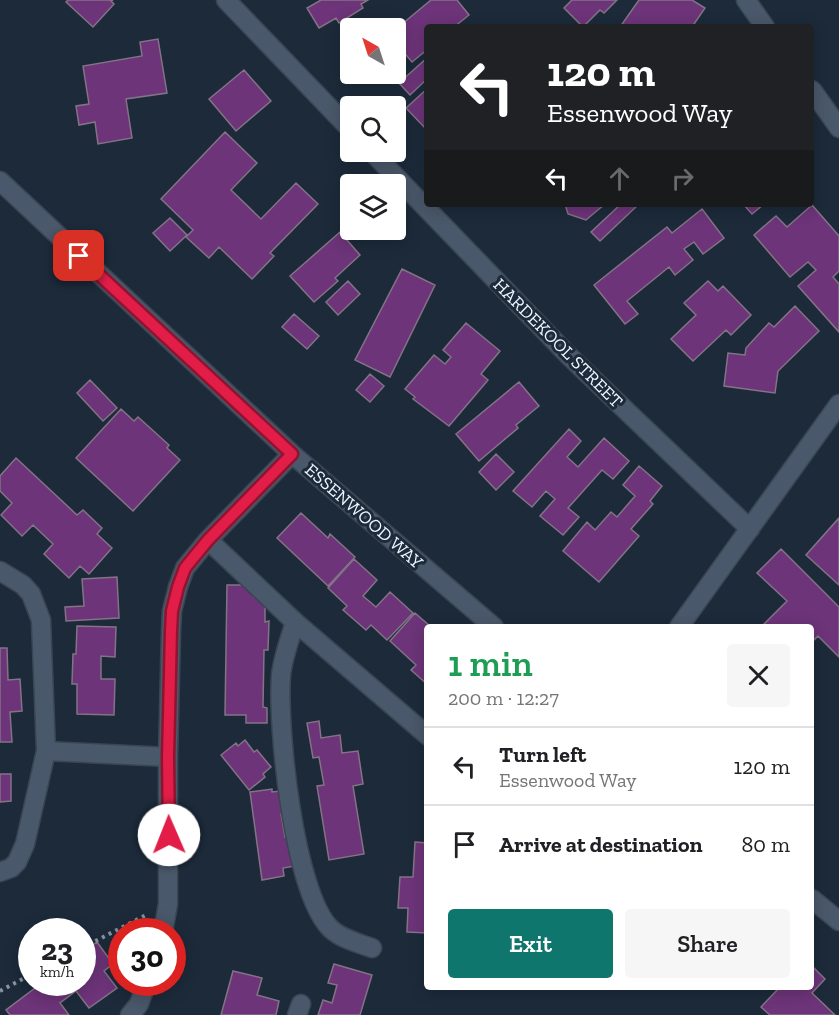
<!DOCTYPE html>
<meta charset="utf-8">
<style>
:root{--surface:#fff;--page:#f6f6f6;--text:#202124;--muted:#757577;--line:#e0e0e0;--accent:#0f766e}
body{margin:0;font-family:"Zilla Slab",serif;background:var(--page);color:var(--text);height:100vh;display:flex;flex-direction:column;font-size:22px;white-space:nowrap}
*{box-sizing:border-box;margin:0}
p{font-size:20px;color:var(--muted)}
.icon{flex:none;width:33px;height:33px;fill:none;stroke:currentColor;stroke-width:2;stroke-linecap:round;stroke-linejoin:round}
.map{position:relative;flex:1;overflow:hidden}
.drawer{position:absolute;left:424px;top:624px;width:390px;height:366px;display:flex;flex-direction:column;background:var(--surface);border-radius:6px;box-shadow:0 3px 15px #0003}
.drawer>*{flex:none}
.top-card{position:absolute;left:424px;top:24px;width:390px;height:183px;border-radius:6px;box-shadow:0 3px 15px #0003;background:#202124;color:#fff;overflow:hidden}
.needle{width:39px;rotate:321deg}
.buttons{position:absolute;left:340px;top:18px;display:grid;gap:12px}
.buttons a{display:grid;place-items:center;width:66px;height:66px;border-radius:6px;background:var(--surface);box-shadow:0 3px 15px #0003;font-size:30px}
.speed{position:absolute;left:18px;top:918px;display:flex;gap:12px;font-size:30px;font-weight:700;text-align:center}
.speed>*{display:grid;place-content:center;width:78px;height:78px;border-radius:50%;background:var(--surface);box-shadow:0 3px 15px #0003;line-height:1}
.speed small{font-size:15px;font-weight:400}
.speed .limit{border:9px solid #d22;background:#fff;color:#111}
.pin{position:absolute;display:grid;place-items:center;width:51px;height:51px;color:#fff;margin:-26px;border-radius:12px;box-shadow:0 3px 9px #0006}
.me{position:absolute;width:66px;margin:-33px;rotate:359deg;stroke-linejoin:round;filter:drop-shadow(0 0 4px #0008)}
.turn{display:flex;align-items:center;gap:21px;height:126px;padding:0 24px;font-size:27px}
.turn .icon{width:78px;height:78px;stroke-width:2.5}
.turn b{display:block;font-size:42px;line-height:51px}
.lanes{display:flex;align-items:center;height:57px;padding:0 24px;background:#0003;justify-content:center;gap:30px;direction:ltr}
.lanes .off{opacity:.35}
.round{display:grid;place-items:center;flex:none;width:63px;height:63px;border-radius:6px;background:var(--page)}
.headline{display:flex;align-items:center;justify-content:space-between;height:102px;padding:0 24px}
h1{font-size:36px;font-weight:600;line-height:45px;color:#1e9e55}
.action{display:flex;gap:12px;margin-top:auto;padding:12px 24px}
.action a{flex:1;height:69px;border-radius:6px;background:var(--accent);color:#fff;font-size:24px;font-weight:600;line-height:69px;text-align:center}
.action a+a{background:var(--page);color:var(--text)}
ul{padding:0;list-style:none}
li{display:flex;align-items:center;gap:18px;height:78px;padding:0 24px;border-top:2px solid var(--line)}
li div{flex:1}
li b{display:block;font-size:22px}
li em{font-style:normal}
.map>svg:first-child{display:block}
.building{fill:#6d3479;stroke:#837386;stroke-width:1.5}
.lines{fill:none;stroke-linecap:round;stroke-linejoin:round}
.minor-casing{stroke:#394552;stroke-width:21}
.path{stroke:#8994a0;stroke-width:4;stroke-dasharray:3 4.5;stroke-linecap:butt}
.minor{stroke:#49586a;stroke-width:18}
.route-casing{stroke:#92132f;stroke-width:15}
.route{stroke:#e11d48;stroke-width:10}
.labels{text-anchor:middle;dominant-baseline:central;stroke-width:6;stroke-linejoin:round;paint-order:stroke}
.street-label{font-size:18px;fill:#eef6ff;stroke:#1c2a3a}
</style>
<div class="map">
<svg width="839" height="1015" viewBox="0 0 839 1015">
<rect width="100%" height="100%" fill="#1c2a3a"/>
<!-- building -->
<path class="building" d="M68 0H113L111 1 114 4 93 27 66 2Z
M321 0H368L361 4 363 8 339 23 336 18 319 28 307 8Z
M431 0H457L469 15 454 27H428V49L412 62 401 49 404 46 396 36V29Z
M572 0H617L604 13 600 10 583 27 564 8Z
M639 0H692L705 8 692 27H620Z
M158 39 167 93 126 99 132 138 98 144 95 122 79 125 76 106 89 104 83 66 142 56 140 42Z
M428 57V78L410 95 399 83Z
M244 70 271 101 236 131 209 99Z
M428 88V130H427L406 108Z
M225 132 257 163 231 190 261 219 296 183 318 204 270 253 274 256 252 279 219 247 209 258 186 237 193 230 161 199Z
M565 204H605L586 220 568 214Z
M621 204 638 205 600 241 591 232Z
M743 204H764L752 214Z
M812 205 839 236V271L833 277 839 284V332L798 286 816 270 808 262 790 277 754 235 776 216 787 227Z
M702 209 724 238 703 254 694 242 684 249 693 260 675 275 669 267 627 301 638 314 625 324 594 285 667 227 672 233Z
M170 218 187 235 170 251 153 233Z
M340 232 360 255 335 278 338 281 314 302 290 276Z
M402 269 435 285 390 377 355 360Z
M348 281 360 294 338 315 326 302Z
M708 281 718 291 723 286 751 315 731 335 726 330 693 361 671 339 696 315 684 303Z
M795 306 819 331 778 371 775 393 724 386 728 353 745 355 746 348 769 323 774 327Z
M294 314 319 336 307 349 282 327Z
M466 323 500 351 481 374 488 380 449 426 413 399 415 397 405 389 434 355 445 364 451 357 443 350Z
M370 374 384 386 370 402 356 390Z
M90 380 117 408 103 421 77 393Z
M519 382 539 406 516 425 518 428 479 461 456 434Z
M121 409 134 421 138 417 169 445 167 448 180 460 133 511 76 458Z
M569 429 581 441 567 457 578 467 604 438 629 461 613 479 602 470 568 508 579 517 563 535 540 516 555 499 546 491 532 507 513 491Z
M496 454 514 472 496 490 479 472Z
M16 458 77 515 83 510 102 528 97 534 112 548 89 574 80 566 69 578 44 554 53 544 33 525 22 536 1 515 12 503 0 491V476Z
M639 466 662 486 650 501 653 504 631 529 639 536 599 582 563 551 587 522 595 530 611 512 617 517 635 496 623 485Z
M301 513 328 538 330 534 355 557 328 586 277 538Z
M839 518V585L806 555Z
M781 549 839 607V657L818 636 812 642V627H761L787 601 757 573Z
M354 559 377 580 363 596 376 607 390 592 413 613 387 640 371 625 366 630 343 610 347 606 328 588Z
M117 577 119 618 66 621 65 607 84 606 82 579Z
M227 585H254V597L265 598V622L269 621 268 650H264L263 707 267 708V723H246V715H225Z
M415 613 431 627H428V685L411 670 416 665 390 641Z
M77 626 116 627 115 657 101 656V679H115L114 715 77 714V684H72L73 654H76Z
M0 648H7L8 680 20 679 22 711 10 712 12 742H0Z
M319 721 321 738 340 735 342 753 358 751 363 784 353 786 364 854 329 860 317 786 324 785 319 757 313 758 307 723Z
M245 740 254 752 257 750 271 767 263 774 265 777 249 790 221 755 236 743 238 746Z
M0 774H11V801L0 802Z
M272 789V792L281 791 285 813 281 814 285 837 290 836 295 866 283 868 284 876 262 880 250 792Z
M415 842 428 843V933L407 932 408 908H398L400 877H413Z
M97 942 113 964 104 971 117 988 89 1008 76 991 60 1003 69 1015H10L6 1010 43 982H82V953Z
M334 964 372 975 360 1015H318L323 1000 332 1003 337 985 328 983Z
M812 966 825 979 812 993 835 1015H770L761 1007 780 987H812Z
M233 971 262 978 257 995 279 1001 276 1015H221Z"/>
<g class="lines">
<defs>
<path id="minor" d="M226 0 351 130
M746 0 765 27
M812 90 839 128
M372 152 569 356 750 529
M0 181 292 454 494 627
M208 540 295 622 428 736
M0 571 23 585 31 594 41 620 46 751 25 844 17 862 11 868 0 872
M295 622C290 639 283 657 281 675 277 727 294 894 331 929 342 939 358 943 372 948
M679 627 839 404
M46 751 168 757
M812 899 839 921
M163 932 168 904V757L171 631 172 611 178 587 185 568 208 540 292 454
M130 1015 139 1004 147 982
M297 1015 301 1004"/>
</defs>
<!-- minor casing -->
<use href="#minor" class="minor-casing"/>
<!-- path -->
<path class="path" d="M82 948 146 915
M0 991 32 974"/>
<!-- minor -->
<use href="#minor" class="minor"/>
</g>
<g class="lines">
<defs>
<path id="route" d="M79 256 292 454 208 540 185 568 178 587 172 611 171 631 168 757 169 835"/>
</defs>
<!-- route casing -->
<use href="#route" class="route-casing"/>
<!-- route -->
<use href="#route" class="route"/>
</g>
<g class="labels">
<!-- street labels -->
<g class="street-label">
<text transform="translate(558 343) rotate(45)">HARDEKOOL STREET</text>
<text transform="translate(364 516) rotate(41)">ESSENWOOD WAY</text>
</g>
</g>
</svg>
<div class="buttons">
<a><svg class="needle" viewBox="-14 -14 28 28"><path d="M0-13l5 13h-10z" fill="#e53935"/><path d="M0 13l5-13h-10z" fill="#757577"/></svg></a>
<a><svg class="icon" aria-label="search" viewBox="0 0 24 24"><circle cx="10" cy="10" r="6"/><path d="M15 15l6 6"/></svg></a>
<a><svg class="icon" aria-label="layers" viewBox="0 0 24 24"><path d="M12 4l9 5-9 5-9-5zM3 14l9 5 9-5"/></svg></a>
</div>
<div class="speed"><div>23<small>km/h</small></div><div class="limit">30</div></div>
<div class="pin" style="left:79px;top:256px;background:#d93025"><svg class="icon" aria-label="arrive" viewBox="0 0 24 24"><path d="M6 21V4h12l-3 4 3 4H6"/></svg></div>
<svg class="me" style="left:169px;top:835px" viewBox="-20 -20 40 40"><circle r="19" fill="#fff"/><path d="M0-13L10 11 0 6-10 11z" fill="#e11d48"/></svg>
<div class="top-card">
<div class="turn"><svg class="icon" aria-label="left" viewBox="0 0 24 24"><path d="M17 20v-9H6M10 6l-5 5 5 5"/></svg><div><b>120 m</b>Essenwood Way</div></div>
<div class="lanes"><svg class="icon" aria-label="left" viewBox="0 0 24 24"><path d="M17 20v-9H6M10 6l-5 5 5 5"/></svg><svg class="icon off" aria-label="ahead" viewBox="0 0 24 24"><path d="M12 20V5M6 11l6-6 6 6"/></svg><svg class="icon off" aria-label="right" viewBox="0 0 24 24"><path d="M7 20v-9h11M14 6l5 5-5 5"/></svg></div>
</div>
<section class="drawer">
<div class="headline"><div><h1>1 min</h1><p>200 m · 12:27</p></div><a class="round"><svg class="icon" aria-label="close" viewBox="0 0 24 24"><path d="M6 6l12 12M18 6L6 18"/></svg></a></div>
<ul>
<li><svg class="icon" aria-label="left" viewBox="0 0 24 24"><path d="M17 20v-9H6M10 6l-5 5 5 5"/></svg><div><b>Turn left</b><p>Essenwood Way</p></div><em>120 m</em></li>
<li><svg class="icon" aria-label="arrive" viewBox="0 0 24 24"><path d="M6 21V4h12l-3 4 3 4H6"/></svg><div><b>Arrive at destination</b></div><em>80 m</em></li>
</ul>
<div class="action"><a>Exit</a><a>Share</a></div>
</section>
</div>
